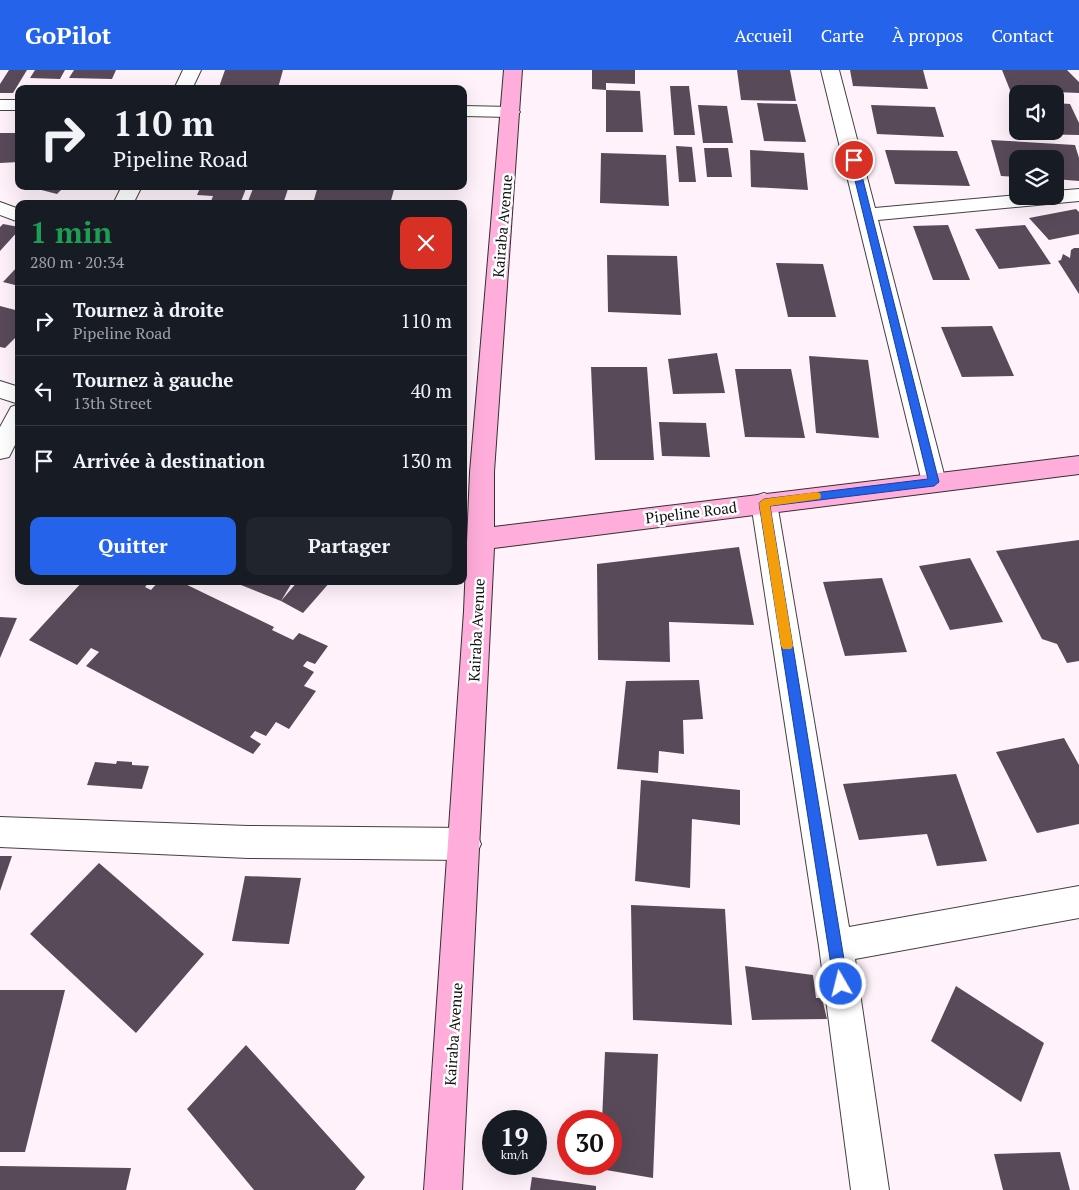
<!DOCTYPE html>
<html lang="fr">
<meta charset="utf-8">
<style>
:root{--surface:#171b24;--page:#20242c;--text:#f1f3f6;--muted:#9ea1a6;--line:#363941;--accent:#2563eb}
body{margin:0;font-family:"PT Serif",serif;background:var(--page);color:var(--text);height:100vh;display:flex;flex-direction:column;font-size:19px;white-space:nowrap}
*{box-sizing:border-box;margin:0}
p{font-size:16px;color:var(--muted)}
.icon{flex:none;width:28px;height:28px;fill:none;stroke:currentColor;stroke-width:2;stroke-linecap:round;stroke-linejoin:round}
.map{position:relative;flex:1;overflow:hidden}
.sheet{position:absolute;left:15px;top:130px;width:452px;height:385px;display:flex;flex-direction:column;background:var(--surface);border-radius:10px;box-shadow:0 5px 20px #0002}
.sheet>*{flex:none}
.top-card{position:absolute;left:15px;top:15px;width:452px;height:105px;border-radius:10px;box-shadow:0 5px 20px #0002;background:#171b24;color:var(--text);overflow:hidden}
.fabs{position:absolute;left:1009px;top:15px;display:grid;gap:10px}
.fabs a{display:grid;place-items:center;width:55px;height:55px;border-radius:10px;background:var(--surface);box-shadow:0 5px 20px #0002;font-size:25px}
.speed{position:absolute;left:482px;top:1040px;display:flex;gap:10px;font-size:25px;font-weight:700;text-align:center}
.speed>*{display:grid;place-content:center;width:65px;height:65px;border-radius:50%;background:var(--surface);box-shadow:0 5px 20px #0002;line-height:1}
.speed small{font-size:12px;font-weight:400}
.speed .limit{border:8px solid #d22;background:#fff;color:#111}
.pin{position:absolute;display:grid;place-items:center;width:42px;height:42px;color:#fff;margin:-21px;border:2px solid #fff;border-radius:50%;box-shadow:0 1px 5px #0007}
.me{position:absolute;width:55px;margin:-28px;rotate:352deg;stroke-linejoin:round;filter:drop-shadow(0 0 4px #0008)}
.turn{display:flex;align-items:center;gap:18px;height:105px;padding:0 15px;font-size:22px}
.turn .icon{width:65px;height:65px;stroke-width:2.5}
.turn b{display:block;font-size:35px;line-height:42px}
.round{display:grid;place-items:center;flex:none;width:52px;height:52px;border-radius:10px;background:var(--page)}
.head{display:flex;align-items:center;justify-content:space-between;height:85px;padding:0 15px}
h1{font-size:30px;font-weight:600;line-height:38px;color:#1e9e55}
.button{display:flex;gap:10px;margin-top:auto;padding:10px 15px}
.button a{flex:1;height:58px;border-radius:10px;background:var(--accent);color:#fff;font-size:20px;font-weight:600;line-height:58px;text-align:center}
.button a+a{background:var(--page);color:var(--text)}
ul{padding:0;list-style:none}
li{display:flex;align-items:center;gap:15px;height:70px;padding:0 15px;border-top:1px solid var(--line)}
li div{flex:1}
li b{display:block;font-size:19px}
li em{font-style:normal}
header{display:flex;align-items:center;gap:30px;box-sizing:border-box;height:70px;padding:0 25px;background:var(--accent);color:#fff}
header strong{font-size:24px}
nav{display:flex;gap:28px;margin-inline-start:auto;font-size:18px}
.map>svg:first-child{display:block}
.building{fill:#594a59}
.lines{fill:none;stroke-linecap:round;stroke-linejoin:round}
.street-casing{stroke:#424242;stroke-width:2}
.secondary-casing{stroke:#313131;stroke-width:2}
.street{fill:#fff;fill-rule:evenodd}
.secondary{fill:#ffadda;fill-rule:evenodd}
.route{fill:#2563eb;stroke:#184099}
.slow{fill:#f59e0b}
.labels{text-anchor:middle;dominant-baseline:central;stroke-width:5;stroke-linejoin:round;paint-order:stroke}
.street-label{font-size:15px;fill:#0f0f0f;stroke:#fff}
</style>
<header>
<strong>GoPilot</strong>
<nav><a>Accueil</a><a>Carte</a><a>À propos</a><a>Contact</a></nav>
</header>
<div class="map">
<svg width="1079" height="1120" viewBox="0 0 1079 1120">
<rect width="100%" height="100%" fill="#fff2fa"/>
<!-- building -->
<path class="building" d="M9 0H27L13 23H0V14Z
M35 0H65L60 9 30 8Z
M74 0H116L112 9 69 8Z
M225 0H283L278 18 219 17Z
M592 0H635V14L606 13V20L592 19Z
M737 0H790L796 31 741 30Z
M850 0H923L928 19 853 16Z
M1002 0H1067L1079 12V23L1010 20Z
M670 16H689L695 65H674Z
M606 20 640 21 643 62H606Z
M757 33 797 34 806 72 764 71Z
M1055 33 1070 34 1079 53V65L1029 64 1028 61H1055Z
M698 35 727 36 733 73H703Z
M871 35 935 37 944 67 877 64Z
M0 63H19V92L0 93Z
M991 70 1075 75 1079 88V111L1055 109V89H1018V107L1001 106Z
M676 76 692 77 696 112H679Z
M704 78H728L732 107H707Z
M750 80 804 83 808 120 751 117Z
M885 80 957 81 970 116 895 114Z
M601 83 666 85 669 136 600 133Z
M26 116H65L57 124Z
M201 116H247L240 134H210L213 126 197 125Z
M254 116H289L283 134H247Z
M318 116H395L390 134 313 133Z
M1076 139 1079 142V164L1049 170 1029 148Z
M3 154 19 157V160L0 181V157Z
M948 155 970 210H933L913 156Z
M1025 155 1051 194 999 199 975 159Z
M1074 178H1079V224L1058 191 1061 190 1063 184 1070 188 1071 180Z
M607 185 677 186 681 245 608 242Z
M776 193 823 194 836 247H788Z
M19 195V216L3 212Z
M0 236 19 241V264L5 278 0 277Z
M992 256 1014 306 962 307 941 257Z
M717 283 725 323 673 324 668 289Z
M809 286 868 290 879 368 816 363Z
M591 297H647L654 390H595Z
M735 299H791L805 368 745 367Z
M659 352 706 353 710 387 662 386Z
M1079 470V591L1067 593 1057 574 1042 569 996 481Z
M739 477 754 555 669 552 670 592 598 590 597 494Z
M970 488 1003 552 950 560 919 496Z
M882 508 907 582 845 586 823 512Z
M83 511H150L145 517 151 520 159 511H179L274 557 272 560 293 570 299 563 328 576 315 594 307 591 303 596 314 602 304 616 316 621 289 659 276 652 266 666 255 661 250 667 261 674 253 684 86 596 99 582 91 578 77 595 29 570Z
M231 511H293L281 531Z
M298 511H331L303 543 281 531Z
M0 547 17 548 0 588Z
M699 610 703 649 683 650 684 684 659 681 658 703 617 699 626 611Z
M1064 668 1079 695V754L1037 763 996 682Z
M117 691 132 692V695L149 696 142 719 87 715 95 692 116 694Z
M956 704 987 791 937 796 927 764 859 770 843 714Z
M641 710 740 720V755L692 749 690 818 635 811Z
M0 786H12L0 821Z
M99 793 204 884 136 963 30 864Z
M245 806 301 808 289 874 232 871Z
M631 835 725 839 732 955 633 950Z
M745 896 813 905 816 928H822L827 949 752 950Z
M956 916 1044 973 1021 1032 931 971Z
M0 920H65L25 1082H0Z
M246 975 365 1107 355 1120H254L187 1039Z
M605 982 658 984 653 1108 600 1099 601 1094H611V1051H602Z
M1060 1082 1070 1120H1003L994 1084Z
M0 1096 131 1098 126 1120H0Z
M532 1107 596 1116V1120H530Z"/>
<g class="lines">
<defs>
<path id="street" d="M183 0H201L192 19H174Z
M821 0H839L875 138 1018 125 1055 126V121L1079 119V131L878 150 946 412 943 419 934 422 925 419 922 412Z
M0 30H19V40H0Z
M464 36 511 37 517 38 520 42 517 46 511 47 464 46Z
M122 116H142L133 134H113Z
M0 132 19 139V152L0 145Z
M0 311 19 317V367L9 387 0 389V357L11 337 19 334 0 328Z
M764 423 773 426 777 433 849 857 1079 816V848L855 889 889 1120H851L819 876 751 433 755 426Z
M0 747 248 756 465 758 476 763 481 774 476 785 465 790 248 788 0 777Z"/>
<path id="secondary" d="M504 0H522L494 402V457L1079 386V404L494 478 462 1120H424L464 541 470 402Z"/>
</defs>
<!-- street casing -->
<use href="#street" class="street-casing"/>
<!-- secondary casing -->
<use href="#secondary" class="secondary-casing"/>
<!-- street -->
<use href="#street" class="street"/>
<!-- secondary -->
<use href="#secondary" class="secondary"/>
</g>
<!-- route -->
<path class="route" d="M854 88 858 90 939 412 934 416 770 436 848 914 846 918 841 921 836 918 834 914 759 433 764 429 928 409 850 90Z"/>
<!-- slow -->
<path class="slow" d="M816 422 820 423 821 426 820 429 770 436 793 576 791 579H783L781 576 759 433 764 429Z"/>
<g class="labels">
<!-- street labels -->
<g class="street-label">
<text transform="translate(502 156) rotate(-85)">Kairaba Avenue</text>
<text transform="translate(691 442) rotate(-7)">Pipeline Road</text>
<text transform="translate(476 560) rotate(-87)">Kairaba Avenue</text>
<text transform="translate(453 964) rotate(-86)">Kairaba Avenue</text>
</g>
</g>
</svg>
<div class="fabs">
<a><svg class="icon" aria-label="sound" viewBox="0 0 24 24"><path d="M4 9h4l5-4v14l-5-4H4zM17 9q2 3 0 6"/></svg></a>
<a><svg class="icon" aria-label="layers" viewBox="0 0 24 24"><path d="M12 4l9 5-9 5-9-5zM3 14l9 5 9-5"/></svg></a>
</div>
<div class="speed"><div>19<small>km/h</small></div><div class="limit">30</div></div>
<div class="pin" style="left:854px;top:90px;background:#d93025"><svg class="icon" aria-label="arrive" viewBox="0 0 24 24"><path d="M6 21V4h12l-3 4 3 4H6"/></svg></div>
<svg class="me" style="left:841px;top:914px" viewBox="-20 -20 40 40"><circle r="17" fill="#2563eb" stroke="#fff" stroke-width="3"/><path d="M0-11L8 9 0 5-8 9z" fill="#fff"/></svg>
<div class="top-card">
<div class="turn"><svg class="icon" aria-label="right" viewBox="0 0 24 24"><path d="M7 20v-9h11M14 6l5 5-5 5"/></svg><div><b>110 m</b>Pipeline Road</div></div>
</div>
<section class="sheet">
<div class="head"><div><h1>1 min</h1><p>280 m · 20:34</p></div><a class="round" style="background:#d93025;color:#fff"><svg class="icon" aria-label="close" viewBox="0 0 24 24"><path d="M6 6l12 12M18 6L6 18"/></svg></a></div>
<ul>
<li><svg class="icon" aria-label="right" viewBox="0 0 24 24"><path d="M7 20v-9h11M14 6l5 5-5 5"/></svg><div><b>Tournez à droite</b><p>Pipeline Road</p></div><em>110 m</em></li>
<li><svg class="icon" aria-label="left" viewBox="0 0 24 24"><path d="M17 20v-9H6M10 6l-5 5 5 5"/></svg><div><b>Tournez à gauche</b><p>13th Street</p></div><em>40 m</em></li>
<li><svg class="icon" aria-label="arrive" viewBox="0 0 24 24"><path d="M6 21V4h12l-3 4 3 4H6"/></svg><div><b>Arrivée à destination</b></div><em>130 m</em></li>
</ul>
<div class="button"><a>Quitter</a><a>Partager</a></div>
</section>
</div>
